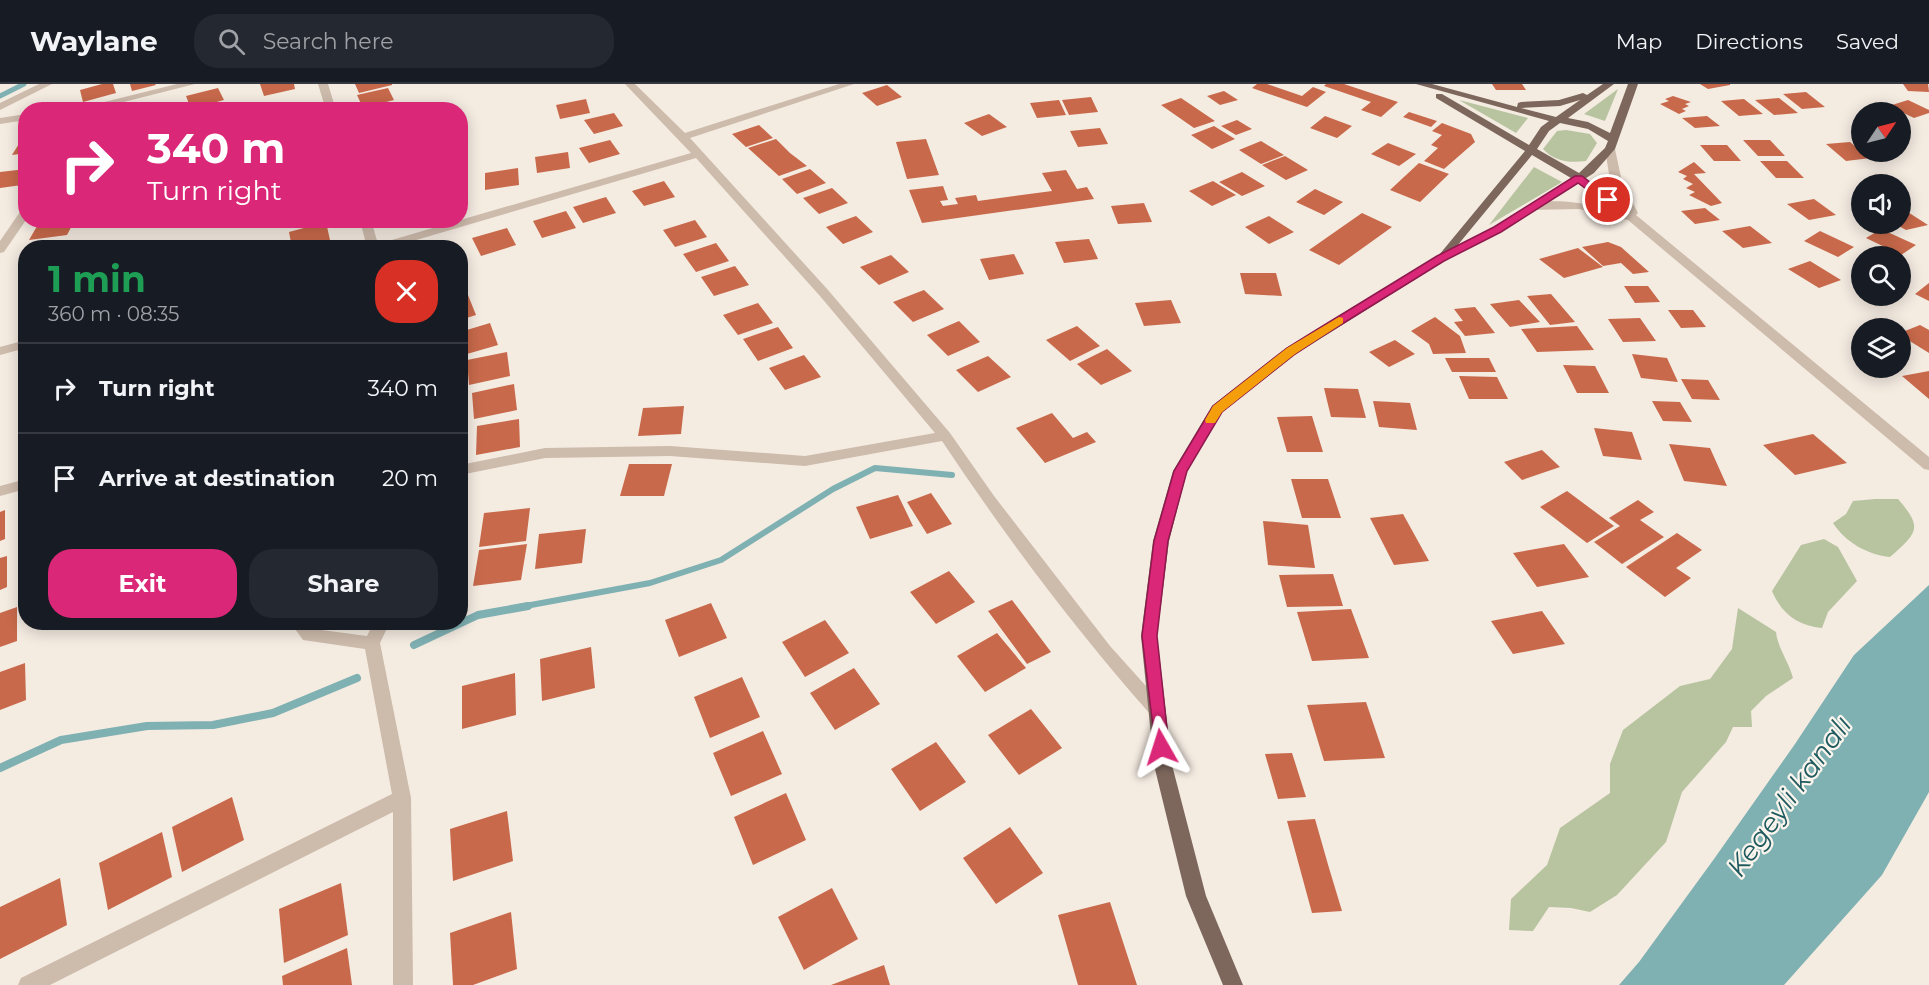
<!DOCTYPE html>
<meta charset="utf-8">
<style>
:root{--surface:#171b24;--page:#242831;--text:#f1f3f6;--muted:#9ea1a6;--line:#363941;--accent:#db2777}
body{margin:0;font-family:Montserrat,sans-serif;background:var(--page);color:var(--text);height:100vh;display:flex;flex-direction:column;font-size:22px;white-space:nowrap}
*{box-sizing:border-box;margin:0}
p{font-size:20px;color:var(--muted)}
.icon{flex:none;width:33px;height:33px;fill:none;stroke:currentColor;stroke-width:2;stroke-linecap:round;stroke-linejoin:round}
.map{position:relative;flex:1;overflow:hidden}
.sheet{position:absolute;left:18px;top:156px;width:450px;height:390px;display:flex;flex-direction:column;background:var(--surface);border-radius:24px;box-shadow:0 3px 15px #0003}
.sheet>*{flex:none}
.banner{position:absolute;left:18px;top:18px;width:450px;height:126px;border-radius:24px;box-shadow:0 3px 15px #0003;background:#db2777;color:#fff;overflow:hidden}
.needle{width:39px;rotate:55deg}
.tools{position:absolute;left:1851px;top:18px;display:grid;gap:12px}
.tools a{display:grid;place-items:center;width:60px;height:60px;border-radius:50%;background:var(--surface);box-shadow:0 3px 15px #0003;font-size:30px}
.pin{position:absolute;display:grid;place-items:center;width:51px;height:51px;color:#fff;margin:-26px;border:3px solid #fff;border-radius:50%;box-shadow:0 2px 6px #0007}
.me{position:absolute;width:66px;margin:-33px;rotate:354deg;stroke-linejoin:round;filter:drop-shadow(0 0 4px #0008)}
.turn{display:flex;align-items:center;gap:21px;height:126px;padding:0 30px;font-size:27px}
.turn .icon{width:78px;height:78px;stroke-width:2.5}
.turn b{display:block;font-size:42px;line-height:51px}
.round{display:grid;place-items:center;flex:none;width:63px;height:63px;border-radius:24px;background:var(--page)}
.head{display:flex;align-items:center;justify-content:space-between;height:102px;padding:0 30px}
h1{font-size:36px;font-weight:700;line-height:45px;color:#1e9e55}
.primary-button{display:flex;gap:12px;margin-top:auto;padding:12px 30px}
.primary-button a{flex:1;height:69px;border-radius:24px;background:var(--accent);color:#fff;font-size:24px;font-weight:700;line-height:69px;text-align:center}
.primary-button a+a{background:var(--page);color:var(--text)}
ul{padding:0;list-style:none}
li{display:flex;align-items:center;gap:18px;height:90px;padding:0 30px;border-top:2px solid var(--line)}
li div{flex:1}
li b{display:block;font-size:22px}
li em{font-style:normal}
header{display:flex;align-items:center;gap:36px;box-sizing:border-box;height:84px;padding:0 30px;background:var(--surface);border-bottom:2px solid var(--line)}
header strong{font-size:28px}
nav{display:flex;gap:33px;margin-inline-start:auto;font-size:21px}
.search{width:420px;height:54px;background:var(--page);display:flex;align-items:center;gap:15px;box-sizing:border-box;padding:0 21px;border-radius:24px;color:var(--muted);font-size:22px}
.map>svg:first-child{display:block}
.green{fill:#b8c4a0}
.water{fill:#7fb0b2}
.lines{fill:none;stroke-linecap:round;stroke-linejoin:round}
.stream-far2{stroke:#7fb0b2;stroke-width:5}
.stream-far1{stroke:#7fb0b2;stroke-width:6}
.stream{stroke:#7fb0b2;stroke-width:8}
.building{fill:#c8694b}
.minor{fill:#cdbbac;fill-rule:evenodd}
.major{fill:#7d675c;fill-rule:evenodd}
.route{fill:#db2777;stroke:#8e194d;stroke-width:1.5}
.slow{fill:#f59e0b}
.labels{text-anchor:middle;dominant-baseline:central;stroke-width:4.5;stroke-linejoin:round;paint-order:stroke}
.near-water-label{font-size:27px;font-style:italic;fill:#1f5a5e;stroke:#fbf5ee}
</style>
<header>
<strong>Waylane</strong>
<div class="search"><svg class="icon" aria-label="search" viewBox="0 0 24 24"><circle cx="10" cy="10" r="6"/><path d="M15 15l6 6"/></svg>Search here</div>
<nav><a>Map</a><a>Directions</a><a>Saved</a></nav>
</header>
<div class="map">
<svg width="1929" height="901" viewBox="0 0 1929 901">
<rect width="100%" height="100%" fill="#f4ebe1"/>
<!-- green -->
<path class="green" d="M1618 5 1605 37 1584 30Z
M1459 16 1528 34 1516 49Z
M1566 46 1590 50 1597 59 1586 77C1570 79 1555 78 1543 65L1557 47Z
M1534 83 1562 98 1489 141Z
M1875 415H1898C1923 444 1918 448 1890 473 1868 471 1845 458 1833 439L1846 430 1853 417Z
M1824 455 1838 463 1857 497 1828 528 1822 544C1797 541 1782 530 1772 507L1801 461Z
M1738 524 1776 548C1778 565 1789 578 1793 594L1766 612 1751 627 1752 643H1733L1726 658 1682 708 1666 758 1617 811 1590 828 1571 824 1549 823 1533 847 1509 846 1511 815 1547 781 1560 744 1610 709V680L1623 646 1680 602 1710 595 1732 565Z"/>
<!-- water -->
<path class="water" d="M1929 501V708L1882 791 1784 901H1619L1639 878 1714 775 1795 660 1854 571Z"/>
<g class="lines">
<!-- stream-far2 -->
<path class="stream-far2" d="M0 12 24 0"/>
<!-- stream-far1 -->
<path class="stream-far1" d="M520 523 650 499 721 476 833 405 875 384 952 391"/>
<!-- stream -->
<path class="stream" d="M414 561 478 531 528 522
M0 684 61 656 147 642 213 641 273 629 357 594"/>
</g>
<!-- building -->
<path class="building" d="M102 0H113L116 9 83 18 80 6Z
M130 0H155L156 1 132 7Z
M260 0H294L295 5 264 12Z
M355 0H392V1L359 9Z
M1257 0H1267L1302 12 1313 3 1326 8 1307 23 1252 4Z
M1326 0H1344L1398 18 1381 33 1361 26 1371 18 1324 2Z
M1492 0H1522L1526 6H1496Z
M1700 0H1730V1L1708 5Z
M1903 0H1928L1929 8 1908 7Z
M887 1 902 13 877 22 862 9Z
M218 4 224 16 191 25 186 12Z
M388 4 394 16 363 24 357 11Z
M1224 7 1238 16 1220 21 1207 12Z
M1806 8 1825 23 1802 25 1783 10Z
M1673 12 1691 18 1685 20 1689 22 1682 25 1686 27 1679 30 1660 20 1669 17 1665 15Z
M1091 13 1098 28 1069 31 1062 16Z
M1181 14 1215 37 1194 44 1161 21Z
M1779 14 1798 29 1774 31 1755 16Z
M586 15 590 29 560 35 556 21Z
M1744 15 1763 30 1739 32 1721 17Z
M1059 16 1066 31 1037 34 1030 19Z
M1908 16 1929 26V29L1914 34 1889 22Z
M1409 28 1437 37 1431 43 1403 33Z
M614 29 623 42 594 50 584 36Z
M989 30 1007 43 982 52 964 39Z
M1325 32 1352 42 1337 54 1310 44Z
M1707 32 1720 42 1695 44 1682 34Z
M1237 36 1252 45 1236 51 1221 42Z
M1442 39 1471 50 1475 58 1444 85 1424 77 1438 64 1431 61 1442 51 1432 47Z
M759 41 773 54 746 63 732 50Z
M1214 42 1235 55 1212 65 1191 51Z
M1100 44 1108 60 1078 63 1070 47Z
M26 54V69L12 71 22 55Z
M776 55 790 69 807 82 779 92 748 64Z
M926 55 939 91 907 95 896 58Z
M610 56 620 70 589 79 579 64Z
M1743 56H1770L1785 72H1758Z
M1261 57 1284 71 1261 80 1239 66Z
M1850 58 1862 68 1871 74 1846 77 1826 60Z
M1388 59 1416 70 1399 82 1371 70Z
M1700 61H1727L1741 77H1714Z
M568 68 570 84 537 89 535 73Z
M1285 72 1308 86 1286 96 1262 81Z
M1760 77H1787L1804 94H1776Z
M1694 78 1706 89 1694 90 1722 119 1711 122 1689 111 1695 108 1686 104 1693 100 1683 95 1687 92 1678 88Z
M1419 79 1449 90 1420 118 1390 106Z
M518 84 519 101 485 106V89Z
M26 85V96L22 101 0 104V88Z
M810 85 826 99 797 110 782 95Z
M1066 86 1077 105 1087 103 1094 115 922 139 909 106 943 102 948 116 940 117 943 122 958 120 955 114 976 111 978 117 1052 107 1042 89Z
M1242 88 1265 102 1242 112 1219 98Z
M664 97 675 113 644 122 632 107Z
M1213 97 1236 111 1212 122 1189 107Z
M832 104 848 119 819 130 803 114Z
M1315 105 1343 118 1324 131 1296 118Z
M606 113 616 129 583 139 573 123Z
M1814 115 1836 131 1809 136 1787 120Z
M1144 119 1152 138 1118 140 1111 122Z
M1900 123 1928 141 1906 146 1895 140H1900Z
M1705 124 1720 136 1695 140 1681 127Z
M566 127 576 144 542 154 533 137Z
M1362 129 1392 143 1339 181 1309 166Z
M856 132 873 148 843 160 826 143Z
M1269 132 1294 148 1269 160 1245 143Z
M75 136 67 151 29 156 40 137Z
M695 136 707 153 675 163 663 146Z
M326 138 330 156 292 164 289 148Z
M1750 142 1772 159 1743 164 1722 147Z
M507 144 516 161 481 172 472 154Z
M1881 145 1916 161 1901 171 1866 154Z
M1820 147 1854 163 1838 173 1804 157Z
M1089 155 1098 175 1064 179 1055 158Z
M1608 158 1621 163 1649 188 1633 190 1621 179 1603 182 1582 163Z
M716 159 729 177 696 188 683 170Z
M1578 164 1603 183 1564 194 1539 175Z
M1014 170 1024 190 989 196 980 175Z
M891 171 909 188 879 201 860 183Z
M1810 177 1841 196 1819 204 1788 185Z
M735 182 749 201 714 212 701 193Z
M1240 189H1276L1282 212 1245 210Z
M1929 199V217L1915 210Z
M1624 202H1648L1660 218 1635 219Z
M924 206 944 225 913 238 893 218Z
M1551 210 1575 238 1550 241 1527 212Z
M468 211 476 231 460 236V213Z
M1171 216 1181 239 1144 242 1135 219Z
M1519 216 1540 238 1510 243 1490 220Z
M758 219 773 239 738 251 723 231Z
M1475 223 1495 249 1465 252 1454 238 1463 237 1454 225Z
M1668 226H1693L1706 243 1681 244Z
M1435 233 1460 252 1466 269 1433 270 1429 260 1411 247Z
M1640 234 1656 257 1623 258 1608 235Z
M959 237 980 258 948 272 927 251Z
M490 239 498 261 460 272V248Z
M1920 241 1929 246V269L1900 251V249Z
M1077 242 1100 262 1070 277 1046 256Z
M1577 242 1594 266 1537 268 1521 245Z
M778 243 793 264 758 277 743 255Z
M1395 256 1415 270 1389 283 1369 268Z
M1107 265 1132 287 1101 301 1077 280Z
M507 268 510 292 469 301 467 276Z
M1632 270 1667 274 1678 298 1641 294Z
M804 271 821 293 785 306 769 284Z
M988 272 1011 293 978 308 956 286Z
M1445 274H1489L1496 288H1452Z
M1563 281 1595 282 1609 309H1577Z
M1929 287V315L1902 292Z
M1459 292 1497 293 1508 315H1469Z
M1681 295 1708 296 1720 316 1692 315Z
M514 300 517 326 474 335 472 309Z
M1324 304 1358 305 1366 334 1331 333Z
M1373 317 1410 319 1417 346 1379 343Z
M1652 317 1680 318 1692 338 1663 337Z
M684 322 681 350 638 352 643 324Z
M1052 329 1073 354 1087 348 1096 358 1045 379 1016 344Z
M1312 332 1323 368H1287L1277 333Z
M519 335 520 363 476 371 477 342Z
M1594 344 1632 348 1642 376 1603 372Z
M1813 350 1847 379 1795 391 1763 361Z
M1669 360 1710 364 1727 402 1684 397Z
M1542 366 1560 383 1522 396 1504 378Z
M629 380H672L664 412H620Z
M1291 395H1328L1341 434H1302Z
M1567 407 1614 442 1587 459 1540 423Z
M931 409 952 440 927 450 907 418Z
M898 411 913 442 870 455 856 423Z
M1638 416 1654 428 1640 436 1664 453 1622 480 1594 458 1620 442 1609 434Z
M530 424 526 457 479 463 484 429Z
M5 426V455L0 457V428Z
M1403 430 1429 477 1394 481 1370 434Z
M1263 437 1308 441 1315 484 1268 481Z
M586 445 582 479 535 485 539 450Z
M1677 449 1702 466 1676 484 1691 494 1665 513 1626 483Z
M527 460 521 496 473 502 479 466Z
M1564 460 1589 493 1537 503 1513 469Z
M7 472V503L0 506V474Z
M949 487 975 518 936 540 910 508Z
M1333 490 1343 522 1287 523 1279 491Z
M1012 516 1051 568 1027 580 988 527Z
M711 519 727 554 679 573 665 536Z
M17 523V557L0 563V529Z
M1351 525 1369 574 1312 577 1297 528Z
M1542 527 1565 560 1513 570 1491 537Z
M825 536 849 569 805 593 782 558Z
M997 549 1026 584 985 608 957 572Z
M591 563 595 604 542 617 540 575Z
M25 579 26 616 0 626V588Z
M854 584 880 620 835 646 810 609Z
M515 589 516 631 462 645V602Z
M742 593 760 633 710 654 694 613Z
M1366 618 1385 674 1324 677 1307 621Z
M1031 625 1062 664 1019 691 988 651Z
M763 647 782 690 731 712 713 669Z
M936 658 966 698 920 727 891 685Z
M1292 669 1306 713 1278 715 1265 670Z
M786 709 806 756 753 781 734 733Z
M232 713 244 756 182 788 172 743Z
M507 727 513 777 453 797 450 745Z
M1315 735 1329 784 1342 827 1312 829 1287 737Z
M1010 743 1043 789 996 820 963 774Z
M162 748 172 793 108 826 99 779Z
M60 794 67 841 0 875V823Z
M341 799 348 851 284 879 279 825Z
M832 804 858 855 804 886 778 833Z
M1110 818 1137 901H1078L1058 831Z
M511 828 517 885 473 901H453L450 849Z
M347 864 352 901H283L282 892Z
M884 881 890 901H831Z"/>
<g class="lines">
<!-- minor -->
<path class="minor" d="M39 0H52L0 26V19Z
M177 0H195L92 26H72Z
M318 0H328L336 26H326Z
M625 0H635L685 49 839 0H854L690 54 828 206 950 349 994 412 1110 562 1163 621 1166 626 1163 631 1157 633 1151 631C1075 545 1006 453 942 357L805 382 670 372 545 374 460 391V381L545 364 670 362 805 372 935 349 820 212 696 74 389 164H367L360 136H371L378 160 691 69Z
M26 30V36L0 40V34Z
M1610 62 1615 65 1622 98 1638 129 1636 131 1929 373V386L1924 385 1628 136 1579 125 1527 126 1525 124C1544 110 1595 121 1616 127L1574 94 1575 92H1583L1621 120 1609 90 1605 65Z
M26 124V136L4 168 0 169V157L22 125Z
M26 256V264L0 271V263Z
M26 395V405L0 412V402Z
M290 538H308L314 545 367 552 374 538H390L380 559 411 714 413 901H393V728L50 901H18L21 894 392 710 365 565 303 556Z"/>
<!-- major -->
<path class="major" d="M1416 0H1432L1517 23 1518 19 1521 18 1559 16 1583 9 1587 11 1603 0H1614L1568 34 1588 38 1610 49 1628 0H1638L1615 65 1594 89 1501 148 1444 177 1296 270 1222 328 1187 387 1169 457 1157 552 1172 681 1206 812 1243 901H1223L1186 812 1154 681 1141 552 1153 457 1173 387 1212 322 1286 264 1439 171 1525 67 1436 14V10H1442L1529 61 1541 43 1549 37ZM1580 16 1556 33 1521 24 1560 22ZM1560 39 1588 45 1608 57 1605 64 1579 89 1537 65 1549 47ZM1532 71 1571 94 1493 144 1457 162Z"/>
</g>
<!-- route -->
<path class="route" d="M1575 92H1582L1613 116 1604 118 1578 99 1501 148 1444 177 1321 253 1295 270 1222 328 1187 387 1168 457 1157 552 1169 663 1167 668 1161 670 1156 668 1142 552 1154 457 1174 387 1213 322 1287 264 1313 248 1437 172 1494 143Z"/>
<!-- slow -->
<path class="slow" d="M1339 233 1343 234V239L1295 270 1222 328 1215 339H1206L1205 336 1213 322 1287 264Z"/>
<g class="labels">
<!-- near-water labels -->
<g class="near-water-label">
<text transform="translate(1789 712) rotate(-54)">Kegeyli kanalı</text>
</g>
</g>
</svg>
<div class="tools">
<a><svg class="needle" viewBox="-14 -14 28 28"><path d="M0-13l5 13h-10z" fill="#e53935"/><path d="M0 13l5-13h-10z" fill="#9ea1a6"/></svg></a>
<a><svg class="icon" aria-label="sound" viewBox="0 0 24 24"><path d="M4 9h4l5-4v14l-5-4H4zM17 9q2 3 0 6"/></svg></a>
<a><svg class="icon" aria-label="search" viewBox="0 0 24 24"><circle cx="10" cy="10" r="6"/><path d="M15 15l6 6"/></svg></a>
<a><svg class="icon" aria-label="layers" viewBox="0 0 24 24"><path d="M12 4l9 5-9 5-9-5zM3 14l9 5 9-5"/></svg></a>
</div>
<div class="pin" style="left:1608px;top:116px;background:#d93025"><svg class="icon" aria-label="arrive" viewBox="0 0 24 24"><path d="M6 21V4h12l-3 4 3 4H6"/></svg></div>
<svg class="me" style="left:1161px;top:663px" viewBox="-20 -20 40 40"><path d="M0-17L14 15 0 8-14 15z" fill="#db2777" stroke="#fff" stroke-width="4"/></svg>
<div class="banner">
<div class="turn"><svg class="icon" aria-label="right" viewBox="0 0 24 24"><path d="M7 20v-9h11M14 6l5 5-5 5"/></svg><div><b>340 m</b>Turn right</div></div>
</div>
<section class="sheet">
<div class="head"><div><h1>1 min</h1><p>360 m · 08:35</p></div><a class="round" style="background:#d93025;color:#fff"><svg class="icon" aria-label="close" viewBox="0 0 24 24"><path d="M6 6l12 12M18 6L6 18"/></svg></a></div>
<ul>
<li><svg class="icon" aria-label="right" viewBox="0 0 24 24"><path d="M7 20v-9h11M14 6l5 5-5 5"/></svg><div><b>Turn right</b></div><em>340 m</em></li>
<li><svg class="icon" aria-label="arrive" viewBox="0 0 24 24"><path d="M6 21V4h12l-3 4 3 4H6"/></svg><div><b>Arrive at destination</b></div><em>20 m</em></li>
</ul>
<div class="primary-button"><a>Exit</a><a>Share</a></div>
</section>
</div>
